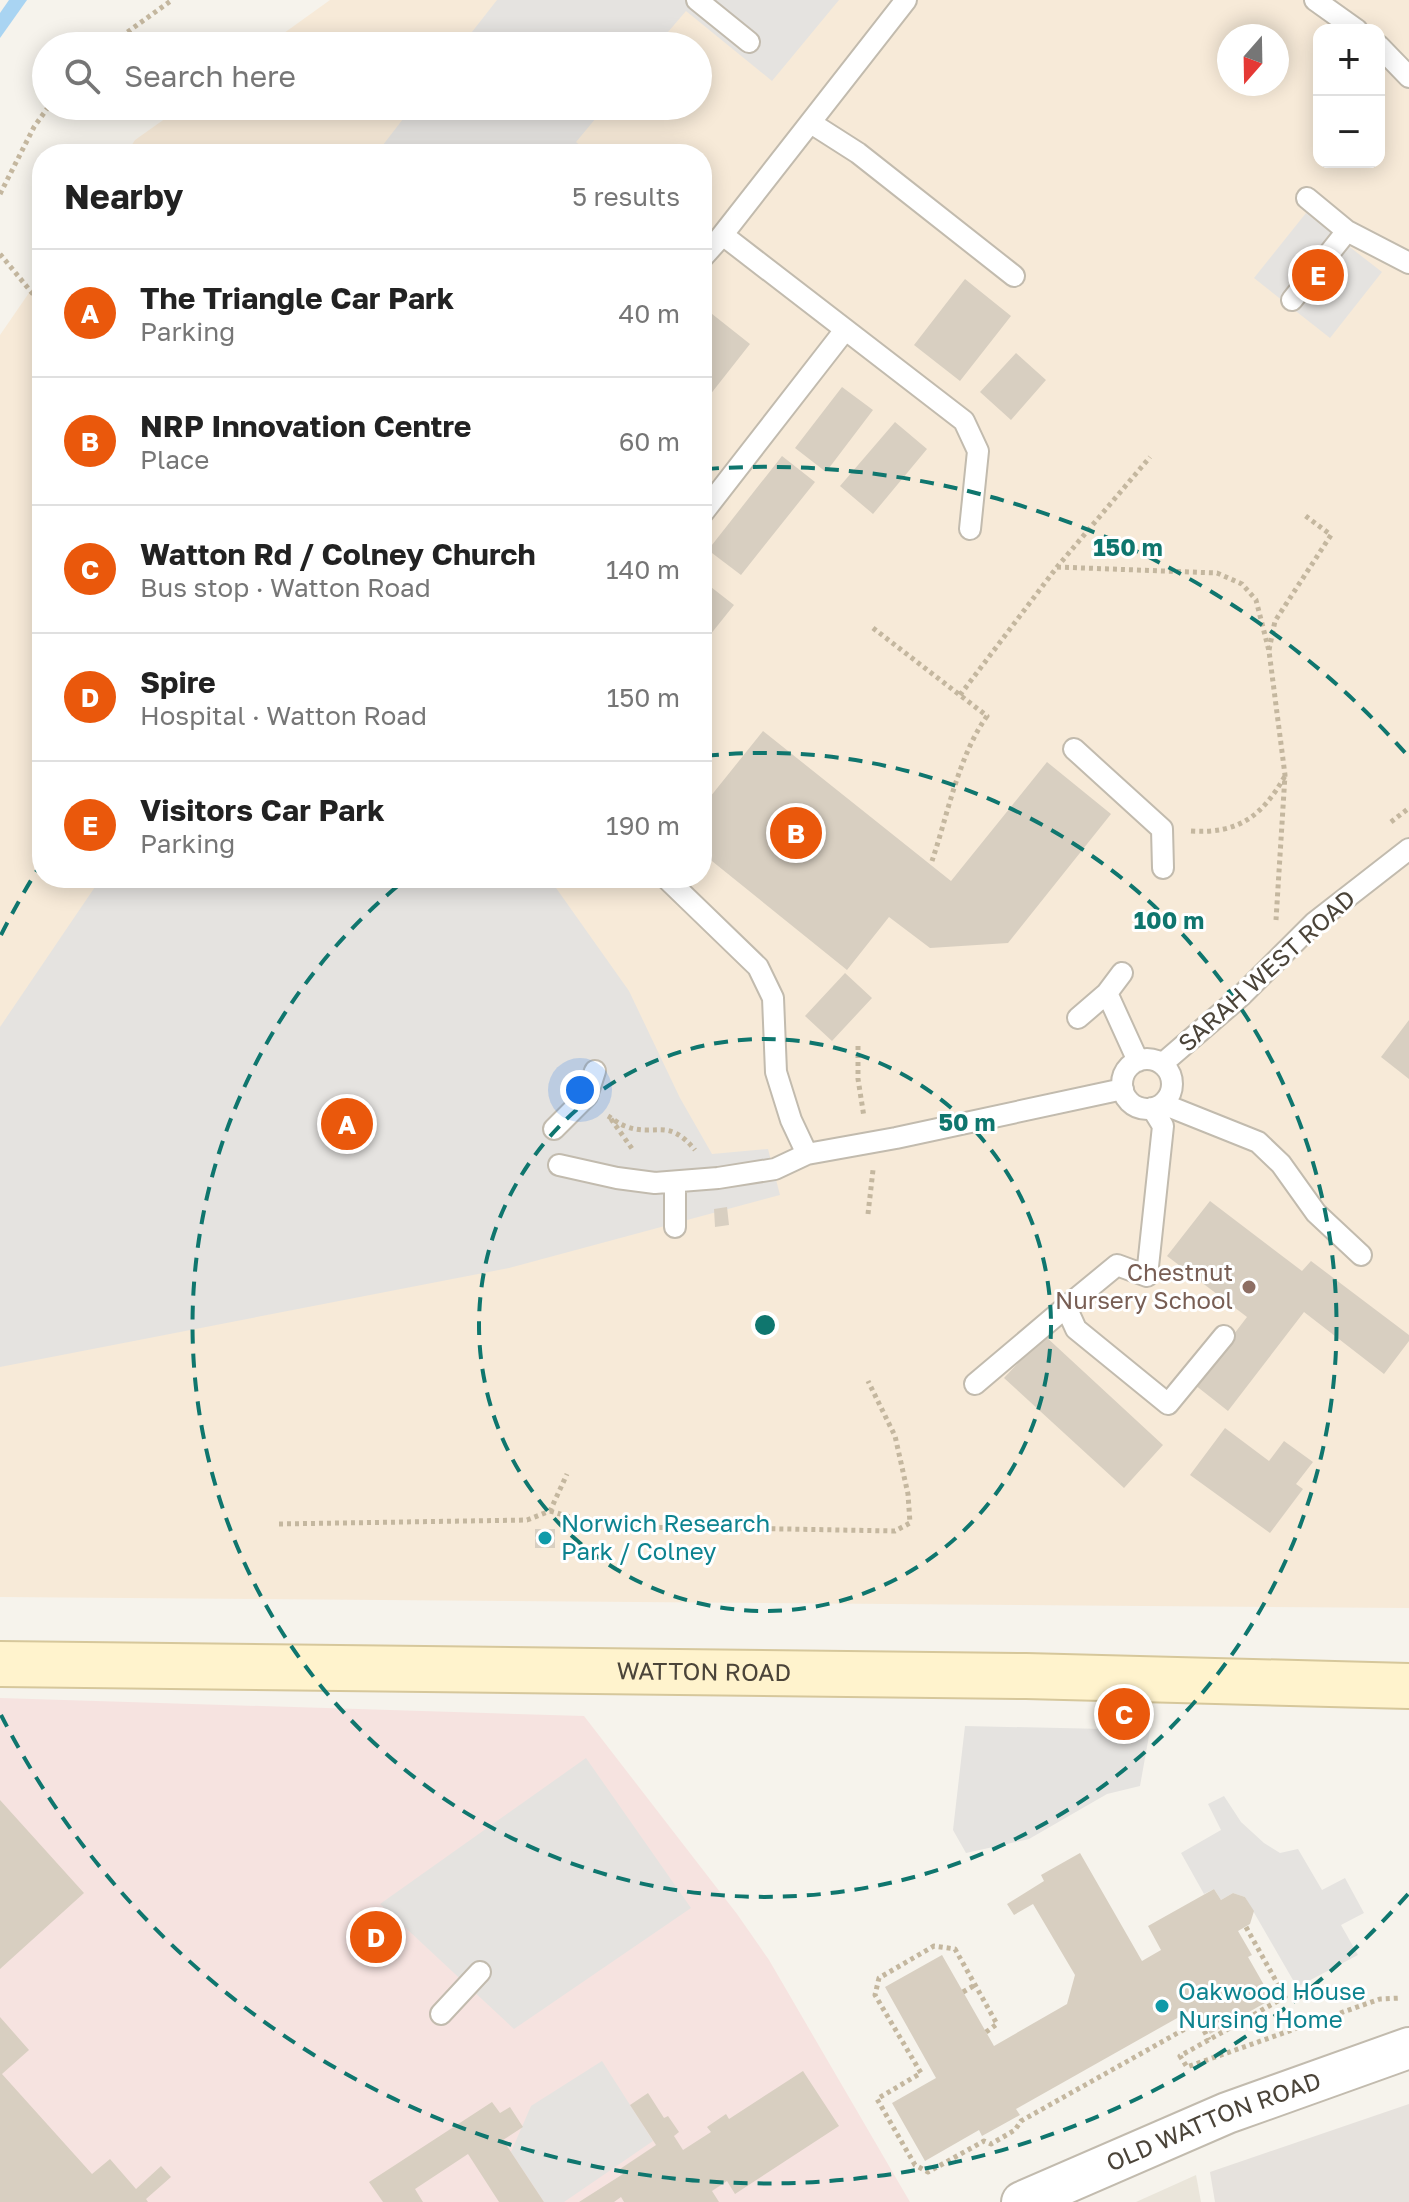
<!DOCTYPE html>
<html lang="en">
<head>
<meta charset="utf-8">
<style>
  body { margin:0; font-family:"Golos Text",sans-serif; background:#f2f2f2; color:#222 }
  .controls { position:absolute; right:24px; top:24px; display:grid; overflow:hidden; border-radius:16px; box-shadow:0 4px 20px #0003 }
  .controls button { width:72px; height:72px; display:grid; place-items:center; padding:0; border:0; border-bottom:2px solid #e0e0e0; background:#fff; color:#222; font:40px sans-serif }
  .compass { position:absolute; left:1217px; top:24px; width:72px; height:72px; border-radius:50%; background:#fff; box-shadow:0 4px 20px #0003; rotate:200deg }
  .you { position:absolute; left:580px; top:1090px; width:28px; height:28px; margin:-20px; border:6px solid #fff; border-radius:50%; background:#1a73e8; box-shadow:0 0 0 12px #1a73e833 }
  .badge { display:grid; place-items:center; width:52px; height:52px; border-radius:50%; background:#ea580c; color:#fff; font-size:26px; font-weight:700 }
  .pin { position:absolute; translate:-50% -50%; border:4px solid #fff; box-shadow:0 2px 8px #0006 }
  .list { margin:0; padding:0; list-style:none }
  h2 { display:flex; justify-content:space-between; align-items:center; height:104px; margin:0; padding:0 32px; font-size:34px }
  h2 small { font-size:26px; font-weight:400; color:#767676 }
  .list li { display:grid; grid-template-columns:52px 1fr auto; gap:24px; align-items:center; box-sizing:border-box; height:128px; padding:0 32px; border-top:2px solid #e0e0e0 }
  .list b { display:block; font-size:30px; white-space:nowrap }
  .list p { margin:0; font-size:26px; white-space:nowrap; color:#767676 }
  .list em { font-size:26px; font-style:normal; color:#767676 }
  .icon { flex:none; width:44px; height:44px; fill:none; stroke:currentColor; stroke-width:2; stroke-linecap:round; stroke-linejoin:round }
  .map { position:relative; flex:none; width:1409px; height:2202px; overflow:hidden }
  .search { position:absolute; background:#fff; box-shadow:0 4px 20px #0003; left:32px; top:32px; width:680px; height:88px; display:flex; align-items:center; gap:20px; box-sizing:border-box; padding:0 28px; border-radius:44px; color:#767676; font-size:30px }
  .panel { position:absolute; background:#fff; box-shadow:0 4px 20px #0003; left:32px; top:144px; width:680px; height:744px; border-radius:32px }
  .map>svg:first-child { display:block }
  .residential { fill:#eae5da }
  .commercial { fill:#f7ead8; fill-rule:evenodd }
  .industrial { fill:#e6e2dd }
  .medical { fill:#f6e3e0 }
  .parking { fill:#e5e3e0 }
  .water { fill:#a9d4f2 }
  .building { fill:#d8cfc1 }
  .lines { fill:none; stroke-linecap:round; stroke-linejoin:round }
  .lane-casing { stroke:#c2bbae; stroke-width:24 }
  .street-casing { stroke:#c2bbae; stroke-width:44 }
  .secondary-casing { stroke:#d6c79b; stroke-width:48 }
  .path { stroke:#c4b79f; stroke-width:5; stroke-dasharray:4 4; stroke-linecap:butt }
  .lane { stroke:#fff; stroke-width:20 }
  .street { stroke:#fff; stroke-width:40 }
  .secondary { stroke:#fff3cd; stroke-width:44 }
  .ring { fill:none; stroke:#0f766e; stroke-width:4; stroke-dasharray:14 10 }
  .education-dot { fill:#8d6e63; stroke:#fff; stroke-width:3 }
  .culture-dot { fill:#0f9aa8; stroke:#fff; stroke-width:3 }
  .labels { text-anchor:middle; stroke-width:6; stroke-linejoin:round; paint-order:stroke }
  .street-label { font-size:24px; fill:#4b4439; stroke:#fff }
  .education-label { font-size:24px; fill:#785e54; stroke:#fff; text-anchor:end }
  .culture-label { font-size:24px; fill:#0d838f; stroke:#fff; text-anchor:start }
  .centre { fill:#0f766e; stroke:#fff; stroke-width:4 }
  .ring-label { font-size:24px; text-anchor:middle; font-weight:bold; fill:#0f766e; stroke:#fff; stroke-width:6; stroke-linejoin:round; paint-order:stroke }
</style>
</head>
<body>
<div class="map">
<svg width="1409" height="2202" viewBox="0 0 1409 2202">
  <rect width="100%" height="100%" fill="#f6f3ec"/>
  <path class="residential" d="M1196,2175L1201,2202H1136Z"/>
  <path class="commercial" d="M330,0H1409V1608L0,1597V335L42,274V878H702V154H126L135,140L183,106H698V46H266ZM1319,30H1379V162H1319ZM1229,36H1277V84H1229Z"/>
  <path class="industrial" d="M1409,2104V2202H1215L1210,2172Z"/>
  <path class="medical" d="M0,1698L584,1716L737,1914L769,1960L910,2202H0Z"/>
  <path class="parking" d="M497,0H839L772,81L686,11L656,46H461Z
    M413,106H606L576,142L590,154H376Z
    M1306,213L1382,272L1330,338L1254,278Z
    M101,878H549L629,991L680,1098L712,1154L768,1149L780,1195L509,1268L0,1367V1027Z
    M965,1726L1150,1730L1140,1786L1107,1794L1029,1839L966,1853L953,1830Z
    M586,1758L691,1908L514,2029L380,1904Z
    M1224,1796L1241,1822L1264,1843L1280,1853L1298,1849L1322,1890L1345,1878L1364,1913L1341,1925L1358,1955L1297,1987L1245,1897L1233,1893L1221,1900L1214,1889L1204,1894L1181,1853L1221,1830L1208,1804Z
    M602,2061L653,2141L564,2202H544L511,2152L531,2106Z"/>
  <path class="water" d="M9,0H27L0,38V13Z"/>
  <path class="building" d="M965,279L1011,316L960,381L914,345Z
    M702,306L750,344L702,405Z
    M1016,353L1046,380L1011,420L980,392Z
    M842,387L873,410L826,472L795,448Z
    M895,422L927,449L873,514L840,486Z
    M782,456L815,482L741,575L708,550Z
    M702,580L734,605L702,645Z
    M763,731L951,881L1047,762L1111,814L1008,943L930,948L889,917L847,970L702,853V807Z
    M845,973L872,998L832,1041L805,1016Z
    M1409,1020V1079L1381,1057Z
    M1210,1201L1302,1271L1311,1261L1409,1335V1341L1384,1374L1304,1312L1228,1411L1195,1385L1247,1317L1167,1256Z
    M727,1207L729,1225L715,1227L714,1209Z
    M1044,1335L1163,1445L1124,1488L1004,1378Z
    M1225,1428L1269,1461L1284,1441L1313,1462L1296,1484L1303,1489L1270,1533L1190,1475Z
    M535,1529H555V1548H535Z
    M0,1800L84,1893L0,1969Z
    M1080,1853L1142,1961L1161,1950L1148,1926L1214,1889L1221,1900L1233,1893L1245,1897L1254,1911L1250,1924L1238,1931L1252,1955L1248,1957L1272,1999L1210,2034L1195,2008L1016,2109L1020,2115L982,2136L979,2130L925,2161L892,2103L936,2078L885,1987L942,1955L994,2046L1067,2004L1075,1975L1033,1904L1014,1915L1007,1904L1044,1881L1041,1875Z
    M0,2017L29,2050L2,2074L92,2174L110,2159L136,2189L161,2166L171,2177L146,2199L148,2202H0Z
    M803,2071L839,2126L735,2194L727,2181L712,2191L719,2202H624L621,2197L614,2202H579L623,2174L620,2169L656,2145L630,2105L648,2093L664,2118L668,2116L679,2132L674,2136L683,2150L711,2132L707,2127L726,2114L729,2119Z
    M492,2102L500,2113L510,2107L523,2127L503,2140L544,2202H499L468,2154L415,2189L423,2202H383L369,2182Z"/>
  <g class="lines">
    <defs>
      <path id="lane" d="M697,0L749,42
        M1315,0L1357,30
        M1379,46L1409,77
        M811,123L858,153L1014,276
        M1307,198L1347,231L1409,263
        M720,238L906,0
        M702,258L720,238L728,239L964,421L978,451L970,529
        M1292,300L1347,231
        M702,514L845,330
        M1074,749L1162,829L1163,868
        M666,878L758,967L773,998L776,1072L791,1120L807,1154
        M1122,973L1107,993L1138,1061
        M1078,1018L1107,993
        M1122 1084a25 25 0 1 1 50 0a25 25 0 1 1-50 0Z
        M1162,1064L1241,996L1314,923L1409,849
        M1163,1104L1258,1142L1281,1164L1316,1213L1361,1255
        M1152,1108L1163,1126L1147,1276L1117,1265L1066,1307L1076,1329L1168,1404L1224,1336
        M554,1129L587,1096L595,1071
        M559,1165L617,1178L655,1183L718,1178L775,1169L807,1154L896,1138L1123,1089
        M675,1227V1182
        M975,1384L1066,1307
        M441,2014L480,1972"/>
      <g id="street">
        <path id="s1" d="M1022,2202L1227,2113L1409,2048"/>
      </g>
      <g id="secondary">
        <path id="s2" d="M0,1664L1026,1676L1409,1686"/>
      </g>
    </defs>
    <use href="#lane" class="lane-casing"/>
    <use href="#street" class="street-casing"/>
    <use href="#secondary" class="secondary-casing"/>
    <path class="path" d="M108,46L172,0
      M0,194L34,127L49,106
      M0,254L42,305
      M1057,567L1217,573L1242,584L1256,600L1269,651L1285,775L1276,920
      M873,628L987,716C958,757 948,814 932,861
      M1269,650L1275,621L1331,535L1303,514
      M960,695L1057,567L1150,457
      M1391,822L1409,808
      M1191,831C1239,834 1262,816 1285,776
      M858,1046V1079L864,1117
      M608,1116C613,1119 619,1124 625,1126C655,1138 667,1116 695,1150
      M611,1119L633,1150
      M868,1214L873,1170
      M550,1511L611,1529L676,1527L895,1531L910,1523L908,1494L895,1436L868,1381
      M279,1524L527,1520L550,1511L567,1474
      M1246,1927L1285,1997L1180,2056L1187,2067L1380,1999L1401,1998
      M963,1992L975,1985
      M986,2032L997,2024L955,1949L934,1946L879,1978L875,1995L921,2073L877,2099L915,2165L928,2172L984,2141L991,2144L1015,2130L1021,2121L1199,2021L1209,2040"/>
    <use href="#lane" class="lane"/>
    <use href="#street" class="street"/>
    <use href="#secondary" class="secondary"/>
  </g>
  <g class="ring">
    <circle cx="765" cy="1325" r="286"/>
    <path d="M705 756A572 572 0 1 1 405 880"/>
    <path d="M1408 1894A858 858 0 0 1 1 1715M1 935A858 858 0 0 1 41 864M705 469A858 858 0 0 1 1408 756"/>
  </g>
  <circle class="education-dot" cx="1249" cy="1287" r="8"/>
  <g class="culture-dot">
    <circle cx="545" cy="1538" r="8"/>
    <circle cx="1162" cy="2006" r="8"/>
  </g>
  <g class="labels">
    <g class="street-label">
      <text transform="translate(1267 971) rotate(-42)" y="8">SARAH WEST ROAD</text>
      <text dy="8" stroke="none"><textPath href="#s2" startOffset="704">WATTON ROAD</textPath></text>
      <text dy="8" stroke="none"><textPath href="#s1" startOffset="208">OLD WATTON ROAD</textPath></text>
    </g>
    <g class="education-label">
      <text x="1233" y="1281">Chestnut<tspan x="1233" dy="28">Nursery School</tspan></text>
    </g>
    <g class="culture-label">
      <text x="561" y="1532">Norwich Research<tspan x="561" dy="28">Park / Colney</tspan></text>
      <text x="1178" y="2000">Oakwood House<tspan x="1178" dy="28">Nursing Home</tspan></text>
    </g>
  </g>
  <circle cx="765" cy="1325" r="12" class="centre"/>
  <g class="ring-label">
    <text x="1128" y="556">150 m</text>
    <text x="1169" y="929">100 m</text>
    <text x="967" y="1131">50 m</text>
  </g>
</svg>
<div class="controls">
<button>+</button>
<button>−</button>
</div>
<svg class="compass" viewBox="-18 -18 36 36"><path d="M0-13l5 13h-10z" fill="#e53935"/><path d="M0 13l5-13h-10z" fill="#767676"/></svg>
<div class="you"></div>
<div class="pin badge" style="left:347px;top:1124px">A</div>
<div class="pin badge" style="left:796px;top:833px">B</div>
<div class="pin badge" style="left:1124px;top:1714px">C</div>
<div class="pin badge" style="left:376px;top:1937px">D</div>
<div class="pin badge" style="left:1318px;top:275px">E</div>
<div class="search"><svg class="icon" aria-label="search" viewBox="0 0 24 24"><circle cx="10" cy="10" r="6"/><path d="M15 15l6 6"/></svg>Search here</div>
<section class="panel">
<h2>Nearby<small>5 results</small></h2>
<ul class="list">
<li><span class="badge">A</span><div><b>The Triangle Car Park</b><p>Parking</p></div><em>40 m</em></li>
<li><span class="badge">B</span><div><b>NRP Innovation Centre</b><p>Place</p></div><em>60 m</em></li>
<li><span class="badge">C</span><div><b>Watton Rd / Colney Church</b><p>Bus stop · Watton Road</p></div><em>140 m</em></li>
<li><span class="badge">D</span><div><b>Spire</b><p>Hospital · Watton Road</p></div><em>150 m</em></li>
<li><span class="badge">E</span><div><b>Visitors Car Park</b><p>Parking</p></div><em>190 m</em></li>
</ul>
</section>
</div>
</body>
</html>
